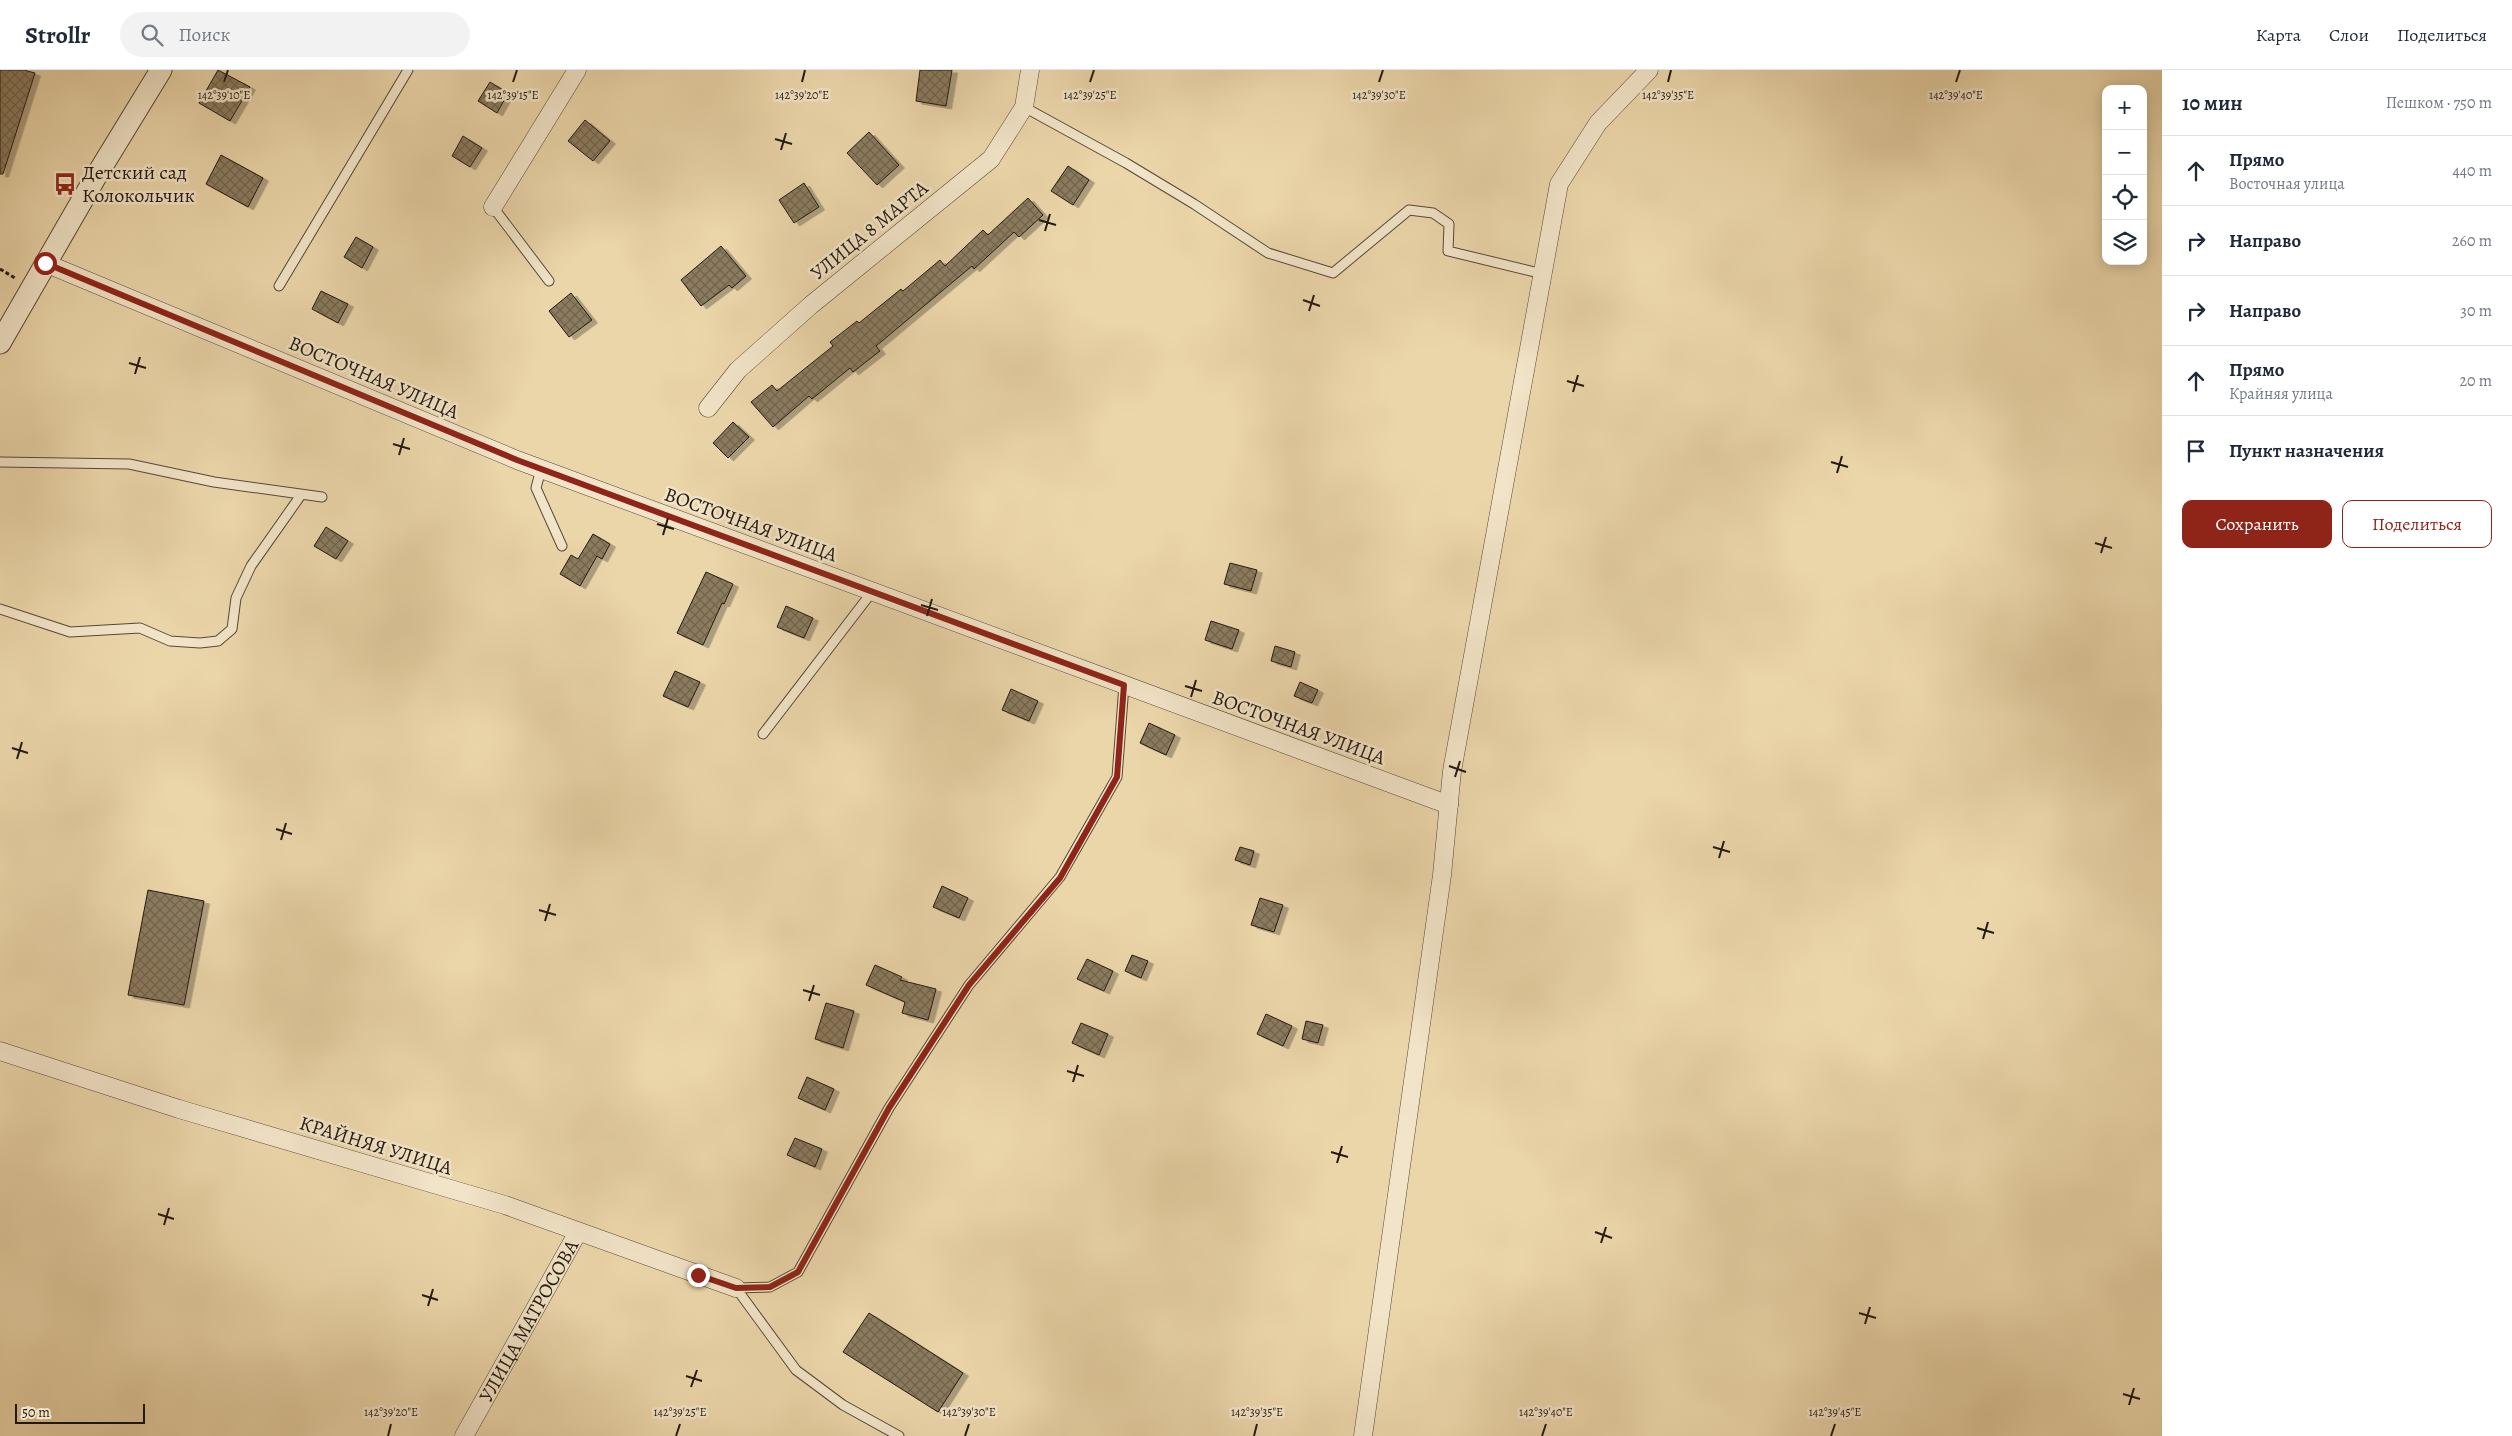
<!DOCTYPE html>
<html lang="ru">
<head>
<meta charset="utf-8">
<style>
  body { margin:0; font-family:Alegreya,serif; background:#f2f2f3; color:#1f2937 }
  .controls { position:absolute; right:15px; top:15px; display:grid; overflow:hidden; border-radius:10px; box-shadow:0 2px 12px #0003 }
  .controls button { width:45px; height:45px; display:grid; place-items:center; padding:0; border:0; border-bottom:1px solid #e0e1e3; background:#fff; color:#1f2937; font:25px sans-serif }
  .scale { position:absolute; left:15px; bottom:12px; width:130px; box-sizing:border-box; padding-left:5px; border:2px solid #241910; border-top:0; font-size:14px; line-height:18px; white-space:nowrap; color:#241910; -webkit-text-stroke:4px #f2e4c8; paint-order:stroke }
  .stop { position:absolute; width:15px; height:15px; margin:-11px; border:4px solid #8f2418; border-radius:50%; background:#fff }
  .stop.end { background:#8f2418; border-color:#fff; box-shadow:0 1px 5px #0008 }
  .list { margin:0; padding:0; list-style:none }
  h2 { display:flex; justify-content:space-between; align-items:center; height:65px; margin:0; padding:0 20px; font-size:21px }
  h2 small { font-size:16px; font-weight:400; color:#747a83 }
  .list li { display:grid; grid-template-columns:32px 1fr auto; gap:15px; align-items:center; box-sizing:border-box; height:70px; padding:0 20px; border-top:1px solid #e0e1e3 }
  .list b { display:block; font-size:19px; white-space:nowrap }
  .list p { margin:0; font-size:16px; white-space:nowrap; color:#747a83 }
  .list em { font-size:16px; font-style:normal; color:#747a83 }
  .actions { display:flex; gap:10px; padding:15px 20px }
  .actions a { flex:1; padding:11px 0; border:1px solid #8f2418; border-radius:10px; text-align:center; font-size:18px; color:#8f2418 }
  .actions .main { background:#8f2418; color:#fff }
  .icon { flex:none; width:28px; height:28px; fill:none; stroke:currentColor; stroke-width:2; stroke-linecap:round; stroke-linejoin:round }
  .map { position:relative; flex:none; width:2162px; height:1366px; overflow:hidden }
  header { display:flex; align-items:center; gap:30px; box-sizing:border-box; height:70px; padding:0 25px; background:#fff; border-bottom:1px solid #e0e1e3 }
  header strong { font-size:24px }
  nav { display:flex; gap:28px; margin-inline-start:auto; font-size:18px }
  .search { width:350px; height:45px; background:#f2f2f3; display:flex; align-items:center; gap:12px; box-sizing:border-box; padding:0 18px; border-radius:28px; color:#747a83; font-size:19px }
  main { display:flex }
  aside { flex:1; background:#fff }
  .map>svg:first-child { display:block }
  .building { fill:url(#building-cross-hatch); stroke:#241910; filter:url(#shadow) }
  .lines { fill:none; stroke-linecap:round; stroke-linejoin:round }
  .service-casing { stroke:#564836; stroke-width:11 }
  .minor-casing { stroke:#564836; stroke-width:19 }
  .tertiary-casing { stroke:#564836; stroke-width:23 }
  .path { stroke:#241910; stroke-width:3; stroke-dasharray:4 2.5; stroke-linecap:butt }
  .service { stroke:#f2e4c8; stroke-width:9 }
  .minor { stroke:#f2e4c8; stroke-width:18 }
  .tertiary { stroke:#f2e4c8; stroke-width:21 }
  .route { stroke:#8f2418; stroke-width:6 }
  .ticks { fill:none; stroke:#241910; stroke-width:2 }
  .labels { text-anchor:middle; stroke-width:5; stroke-linejoin:round; paint-order:stroke }
  .poi-label { font-size:20px; fill:#241910; stroke:#f2e4c8; text-anchor:start }
  .street-label { font-size:20px; fill:#241910; stroke:#f2e4c8 }
  .ticks-label { font-size:12px; text-anchor:middle; fill:#241910; stroke:#f2e4c8; stroke-width:5; stroke-linejoin:round; paint-order:stroke }
</style>
</head>
<body>
<header>
<strong>Strollr</strong>
<div class="search"><svg class="icon" aria-label="search" viewBox="0 0 24 24"><circle cx="10" cy="10" r="6"/><path d="M15 15l6 6"/></svg>Поиск</div>
<nav><a>Карта</a><a>Слои</a><a>Поделиться</a></nav>
</header>
<main>
<div class="map">
<svg width="2162" height="1366" viewBox="0 0 2162 1366">
  <defs>
    <pattern id="building-cross-hatch" width="8" height="8" patternUnits="userSpaceOnUse" patternTransform="scale(1.25)"><rect width="8" height="8" fill="#8b7b60"/><path d="M0 0l8 8M0 8l8-8" fill="none" stroke="#71644e"/></pattern>
    <filter id="shadow"><feDropShadow dx="5.5" dy="3" stdDeviation="0" flood-color="#0004"/></filter>
  </defs>
  <rect width="100%" height="100%" fill="#ebd6aa"/>
  <filter id="stains"><feTurbulence type="fractalNoise" baseFrequency=".004" numOctaves="4"/><feColorMatrix values="0 0 0 0 .2 0 0 0 0 .09 0 0 0 0 .02 0 0 0 .5 -.17"/></filter>
  <radialGradient id="worn" r=".72"><stop offset=".6" stop-color="#630" stop-opacity="0"/><stop offset="1" stop-color="#630" stop-opacity=".3"/></radialGradient>
  <path class="building" d="M0,0H24L35,3L3,104H0Z
    M218,0L250,17L230,51L199,33Z
    M920,0H952L946,36L916,31Z
    M490,12L508,23L497,43L478,31Z
    M585,50L610,71L593,91L568,71Z
    M869,62L899,95L877,115L847,83Z
    M463,66L482,78L470,97L452,86Z
    M221,85L263,108L248,137L206,114Z
    M1068,96L1089,110L1073,135L1051,121Z
    M804,113L819,137L794,153L779,130Z
    M1028,128L1043,145L1019,167L1014,162L974,199L972,196L876,276L880,281L853,302L850,298L812,329L809,326L773,357L751,332L772,315L777,321L833,276L830,272L857,251L859,253L901,219L903,221L940,190L945,196L983,160L988,165Z
    M356,167L373,177L362,198L344,187Z
    M721,176L746,206L732,218L729,215L701,236L681,210Z
    M321,221L348,234L338,253L312,239Z
    M571,223L592,250L569,267L549,241Z
    M733,352L749,367L728,388L713,373Z
    M326,457L348,471L336,489L314,476Z
    M593,464L610,474L602,489L597,486L580,516L560,504L571,485L578,489Z
    M1230,493L1257,500L1251,521L1224,514Z
    M706,502L733,514L724,534L722,533L703,575L677,563Z
    M786,536L813,548L804,568L777,557Z
    M1211,551L1239,560L1232,579L1205,570Z
    M1275,576L1295,582L1291,597L1271,591Z
    M675,601L700,612L688,637L663,626Z
    M1300,612L1318,620L1312,633L1294,626Z
    M1011,619L1038,631L1029,651L1002,640Z
    M1149,653L1175,665L1166,685L1140,673Z
    M1240,777L1254,781L1250,795L1235,790Z
    M942,816L968,828L959,848L933,837Z
    M148,820L204,831L184,935L128,925Z
    M1260,828L1283,835L1274,862L1251,855Z
    M1132,885L1148,891L1141,908L1125,901Z
    M1087,889L1113,901L1104,921L1077,909Z
    M875,895L902,907L900,910L936,919L928,950L902,943L905,932L866,915Z
    M826,933L854,941L843,978L815,969Z
    M1266,944L1292,956L1283,976L1257,964Z
    M1306,951L1323,955L1318,973L1302,969Z
    M1081,953L1108,964L1099,985L1072,973Z
    M807,1007L834,1019L825,1040L798,1028Z
    M795,1068L822,1079L815,1097L787,1085Z
    M869,1243L963,1303L938,1342L843,1282Z"/>
  <g class="lines">
    <defs>
      <path id="service" d="M1024,37L1126,93L1194,134L1268,183L1333,203L1409,140L1433,143L1449,154L1448,181L1543,204
        M493,137L549,211
        M279,216L408,0
        M0,392L129,394L214,412L322,427
        M541,399L536,418L562,476
        M0,539L70,562L140,558L170,571L200,573L218,571L232,559L236,528L251,496L301,425
        M763,664L872,522
        M736,1218L770,1217L798,1202L889,1038L969,915L1060,807L1117,707L1124,615
        M736,1218L796,1300L843,1335L899,1366"/>
      <g id="minor">
        <path d="M493,137L577,0"/>
        <path d="M45,193L517,390L1449,735"/>
        <path d="M708,338L738,300L811,235L991,89L1024,37L1030,0"/>
        <path d="M0,981L179,1039L505,1135L736,1218"/>
        <path id="s1" d="M464,1366L578,1162"/>
        <path d="M1363,1366L1442,805L1452,701L1559,114L1598,53L1649,0"/>
      </g>
      <path id="tertiary" d="M0,273L95,108L161,0"/>
    </defs>
    <use href="#service" class="service-casing"/>
    <use href="#minor" class="minor-casing"/>
    <use href="#tertiary" class="tertiary-casing"/>
    <path class="path" d="M0,199L15,208"/>
    <use href="#service" class="service"/>
    <use href="#minor" class="minor"/>
    <use href="#tertiary" class="tertiary"/>
  </g>
  <g class="lines">
    <path class="route" d="M45,193L517,390L1124,615L1117,707L1060,808L969,915L889,1038L798,1202L770,1217L736,1218L698,1205"/>
  </g>
  <path class="ticks" d="M224,12L228,0M513,12L517,0M802,12L805,0M1090,12L1094,0M1379,12L1383,0M1668,12L1671,0M1956,12L1960,0M775,69L792,74M781,80L786,63M1039,150L1056,155M1045,161L1050,144M1303,230L1320,236M1309,241L1314,225M129,293L146,298M135,304L140,287M1567,311L1584,316M1573,322L1578,305M393,374L410,379M399,385L404,368M1831,392L1848,397M1837,403L1842,386M657,454L674,459M663,465L668,448M2095,473L2112,478M2101,483L2106,467M921,535L938,540M927,546L932,529M1185,616L1202,621M1191,627L1196,610M12,678L28,683M17,689L22,672M1449,696L1466,702M1455,707L1460,691M276,759L292,764M281,770L286,753M1713,777L1730,782M1719,788L1724,771M539,840L556,845M545,851L550,834M1977,858L1994,863M1983,869L1988,852M803,920L820,925M809,931L814,915M1067,1001L1084,1006M1073,1012L1078,995M1331,1082L1348,1087M1337,1093L1342,1076M158,1144L174,1149M164,1155L169,1138M1595,1162L1612,1168M1601,1173L1606,1157M422,1225L438,1230M428,1236L433,1219M1859,1243L1876,1248M1865,1254L1870,1237M686,1306L702,1311M691,1317L697,1300M2123,1324L2140,1329M2129,1335L2134,1318M388,1366L391,1354M676,1366L680,1354M965,1366L969,1354M1254,1366L1257,1354M1542,1366L1546,1354M1831,1366L1835,1354"/>
  <defs>
    <symbol id="bus-bare" viewBox="-9 -9 18 18"><path d="M-5-6H5V4H4V6H2V4H-2V6H-4V4H-5ZM-3.5-4V0h7V-4ZM-3.5 1.2v1.5H-2V1.2ZM2 1.2v1.5H3.5V1.2Z" fill="#8f2418" stroke="#f2e4c8" stroke-width="2.5" paint-order="stroke"/></symbol>
  </defs>
  <g fill-rule="evenodd">
    <use href="#bus-bare" x="49" y="98" width="32" height="32"/>
  </g>
  <g class="labels">
    <g class="poi-label">
      <text x="82" y="109">Детский сад<tspan x="82" dy="23">Колокольчик</tspan></text>
    </g>
    <g class="street-label">
      <text transform="translate(869 160) rotate(-39)" y="7">УЛИЦА 8 МАРТА</text>
      <text transform="translate(374 307) rotate(23)" y="7">ВОСТОЧНАЯ УЛИЦА</text>
      <text transform="translate(751 454) rotate(20)" y="7">ВОСТОЧНАЯ УЛИЦА</text>
      <text transform="translate(1299 657) rotate(20)" y="7">ВОСТОЧНАЯ УЛИЦА</text>
      <text transform="translate(376 1075) rotate(17)" y="7">КРАЙНЯЯ УЛИЦА</text>
      <text dy="7" stroke="none"><textPath href="#s1" startOffset="132">УЛИЦА МАТРОСОВА</textPath></text>
    </g>
  </g>
  <g class="ticks-label">
    <text x="224" y="29">142°39'10"E</text>
    <text x="513" y="29">142°39'15"E</text>
    <text x="802" y="29">142°39'20"E</text>
    <text x="1090" y="29">142°39'25"E</text>
    <text x="1379" y="29">142°39'30"E</text>
    <text x="1668" y="29">142°39'35"E</text>
    <text x="1956" y="29">142°39'40"E</text>
    <text x="391" y="1346">142°39'20"E</text>
    <text x="680" y="1346">142°39'25"E</text>
    <text x="969" y="1346">142°39'30"E</text>
    <text x="1257" y="1346">142°39'35"E</text>
    <text x="1546" y="1346">142°39'40"E</text>
    <text x="1835" y="1346">142°39'45"E</text>
  </g>
  <rect width="100%" height="100%" filter="url(#stains)"/>
  <rect width="100%" height="100%" fill="url(#worn)"/>
</svg>
<div class="controls">
<button>+</button>
<button>−</button>
<button><svg class="icon" aria-label="locate" viewBox="0 0 24 24"><circle cx="12" cy="12" r="6"/><path d="M12 2v4M12 18v4M2 12h4M18 12h4"/></svg></button>
<button><svg class="icon" aria-label="layers" viewBox="0 0 24 24"><path d="M12 4l9 5-9 5-9-5zM3 14l9 5 9-5"/></svg></button>
</div>
<div class="scale">50 m</div>
<div class="stop" style="left:45px;top:193px"></div>
<div class="stop end" style="left:698px;top:1205px"></div>
</div>
<aside>
<h2>10 мин<small>Пешком · 750 m</small></h2>
<ul class="list">
<li><svg class="icon" aria-label="ahead" viewBox="0 0 24 24"><path d="M12 20V5M6 11l6-6 6 6"/></svg><div><b>Прямо</b><p>Восточная улица</p></div><em>440 m</em></li>
<li><svg class="icon" aria-label="right" viewBox="0 0 24 24"><path d="M7 20v-9h11M14 6l5 5-5 5"/></svg><div><b>Направо</b></div><em>260 m</em></li>
<li><svg class="icon" aria-label="right" viewBox="0 0 24 24"><path d="M7 20v-9h11M14 6l5 5-5 5"/></svg><div><b>Направо</b></div><em>30 m</em></li>
<li><svg class="icon" aria-label="ahead" viewBox="0 0 24 24"><path d="M12 20V5M6 11l6-6 6 6"/></svg><div><b>Прямо</b><p>Крайняя улица</p></div><em>20 m</em></li>
<li><svg class="icon" aria-label="arrive" viewBox="0 0 24 24"><path d="M6 21V4h12l-3 4 3 4H6"/></svg><div><b>Пункт назначения</b></div></li>
</ul>
<div class="actions"><a class="main">Сохранить</a><a>Поделиться</a></div>
</aside>
</main>
</body>
</html>
